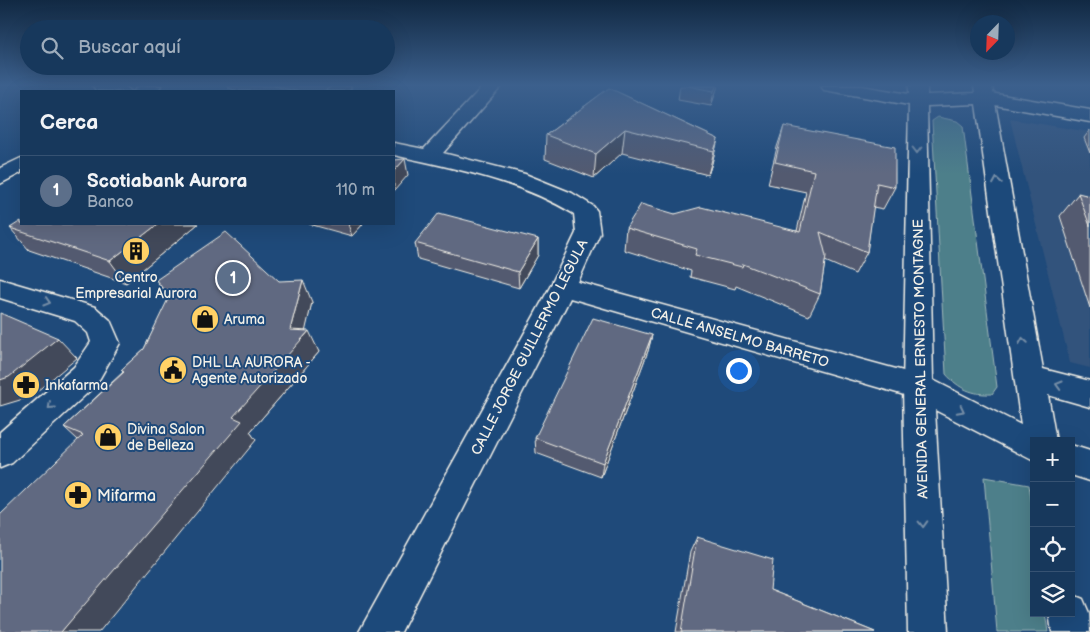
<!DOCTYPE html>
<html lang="es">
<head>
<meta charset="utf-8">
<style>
  body { margin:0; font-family:"Balsamiq Sans",sans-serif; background:#203f62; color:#f1f3f6 }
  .controls { position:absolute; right:15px; bottom:15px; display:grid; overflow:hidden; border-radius:0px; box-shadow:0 5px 20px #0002 }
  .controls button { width:45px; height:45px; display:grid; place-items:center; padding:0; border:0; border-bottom:1px solid #365272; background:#17385c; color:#f1f3f6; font:25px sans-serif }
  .compass { position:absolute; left:970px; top:15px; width:45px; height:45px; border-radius:50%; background:#17385c; box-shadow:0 5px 20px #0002; rotate:203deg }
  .you { position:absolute; left:738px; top:370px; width:18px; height:18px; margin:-12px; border:4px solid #fff; border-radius:50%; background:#1a73e8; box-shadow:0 0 0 8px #1a73e833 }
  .badge { display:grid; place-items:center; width:32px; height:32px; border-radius:50%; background:#8abfa5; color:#fff; font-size:16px; font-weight:700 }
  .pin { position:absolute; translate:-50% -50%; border:2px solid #fff; box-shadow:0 1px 5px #0006 }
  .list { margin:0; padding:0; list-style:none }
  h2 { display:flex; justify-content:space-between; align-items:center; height:65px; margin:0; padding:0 20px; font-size:21px }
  h2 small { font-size:16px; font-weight:400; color:#9eacbb }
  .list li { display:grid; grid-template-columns:32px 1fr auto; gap:15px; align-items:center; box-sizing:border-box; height:70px; padding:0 20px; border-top:1px solid #365272 }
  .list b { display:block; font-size:19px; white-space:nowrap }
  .list p { margin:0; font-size:16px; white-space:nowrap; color:#9eacbb }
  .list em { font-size:16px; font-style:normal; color:#9eacbb }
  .icon { flex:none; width:28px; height:28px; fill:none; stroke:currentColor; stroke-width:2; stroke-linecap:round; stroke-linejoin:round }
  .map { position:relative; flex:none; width:1090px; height:632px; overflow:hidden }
  .search { position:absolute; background:#17385c; box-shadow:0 5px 20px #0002; left:20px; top:20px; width:375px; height:55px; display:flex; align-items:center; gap:12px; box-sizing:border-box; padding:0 18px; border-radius:28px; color:#9eacbb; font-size:19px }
  .panel { position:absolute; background:#17385c; box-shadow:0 5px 20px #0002; left:20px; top:90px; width:375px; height:135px; border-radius:0px }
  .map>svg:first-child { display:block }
  .built { fill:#32537c }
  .green { fill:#4d7f8a; stroke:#a0b8b9 }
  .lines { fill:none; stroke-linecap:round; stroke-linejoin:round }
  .street-casing { stroke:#f4f1e8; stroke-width:3 }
  .secondary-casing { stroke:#f4f1e8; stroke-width:3 }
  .street { fill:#1f4a7a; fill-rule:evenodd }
  .secondary { fill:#1f4a7a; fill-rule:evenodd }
  .wall { fill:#535a6f; stroke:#f4f1e8 }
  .shaded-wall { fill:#434a5a; stroke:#f4f1e8 }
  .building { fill:#606981; stroke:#f4f1e8 }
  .oneway { stroke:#748da6 }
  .labels { text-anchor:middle; stroke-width:4; stroke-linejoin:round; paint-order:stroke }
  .poi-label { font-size:14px; fill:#f4f1e8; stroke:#1f4a7a; text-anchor:start }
  .street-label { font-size:14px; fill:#f4f1e8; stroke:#1f4a7a }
  .near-poi-label { font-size:16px; fill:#f4f1e8; stroke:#1f4a7a; text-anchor:start }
</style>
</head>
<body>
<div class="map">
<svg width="1090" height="632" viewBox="0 0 1090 632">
  <rect width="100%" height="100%" fill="#1f4a7a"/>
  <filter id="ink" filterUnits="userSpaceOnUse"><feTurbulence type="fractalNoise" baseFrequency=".02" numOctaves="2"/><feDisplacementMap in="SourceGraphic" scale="10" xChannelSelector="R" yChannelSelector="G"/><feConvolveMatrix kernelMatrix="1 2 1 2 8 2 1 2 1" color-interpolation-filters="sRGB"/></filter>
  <g filter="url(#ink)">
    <path class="built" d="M1010,119L1090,132V368L1070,363Z"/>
    <path class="green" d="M938,117L957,121L963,126L997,387L992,394C973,395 959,389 946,374L932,121Z
      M984,477L1029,485L1034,520V613H1045L1048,632H997Z"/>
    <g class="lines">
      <defs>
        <path id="street" d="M93,86H124L131,91L96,90Z
          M139,86H161L156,91H134Z
          M483,86H502L443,153L525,174L572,193L593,206L597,211L600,233L578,282L918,375L929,378L933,387L929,396L918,399L570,298L401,632H359L550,287L576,233L574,214C518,180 456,169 394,155V143L424,149Z
          M985,92L1090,110V122L978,102L976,98L978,94Z
          M21,158V173L0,184V168Z
          M0,279L95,307L110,320L120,343L96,385L12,463L0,468V432L74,367L91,342L88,333L75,321L0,298Z"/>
        <path id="secondary" d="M821,86H862L909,94V86H927V95L975,93L974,86H992L1043,369L1090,381V407L1048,395L1056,441H1034V461L935,410L948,632H908L903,387L909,105L830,91L824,90ZM976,104L1021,425L933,380L927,106Z
          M1071,445L1090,451V481L1071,475Z
          M1071,594L1083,599L1089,613L1090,632H1052L1049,613H1071Z"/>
      </defs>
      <use href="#street" class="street-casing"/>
      <use href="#secondary" class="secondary-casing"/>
      <use href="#street" class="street"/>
      <use href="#secondary" class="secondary"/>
    </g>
    <path class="wall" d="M227,86H351V89L348,91H239L228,88Z
      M680,86H718L711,106L678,100Z
      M609,88L718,139L712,163L708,175L622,153L594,178L545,159L546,135Z
      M784,126L895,187L883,209L873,207L867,252L855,274L825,261L820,294L809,316L736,286L735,289L690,277L691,271L624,250L626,228L675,214L797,231L806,192L768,184L777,147Z
      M1090,130V153L1084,138Z
      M1078,194L1090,196V308L1060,216Z
      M198,224L126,283L29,250L10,228Z
      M309,224H363L352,236Z
      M538,239V255L519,288L418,259L415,243Z
      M156,280L279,281L312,302L305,330L319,352L250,432L256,440H78L64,427L123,372L121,370L144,349L169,299Z
      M652,335L648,351L601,477L536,453L535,438Z
      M697,537L770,590L875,632H676L690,552Z"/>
    <path class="shaded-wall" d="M332,86H351V89L348,91H324Z
      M716,86H718L711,106L714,91Z
      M625,129L622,153L594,178L596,154Z
      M718,139L712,163L708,175L714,151Z
      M405,159L408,175L394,191V171Z
      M158,224H198L126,283L110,261Z
      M348,224H363L352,236Z
      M538,239V255L519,288L518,272Z
      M303,280L312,302L304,337L309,331L319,352L250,432L256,440L99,632H61L233,417L290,330Z
      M652,335L648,351L601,477L603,463Z
      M58,338L77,358L30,397L0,406V380Z"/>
    <path class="building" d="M274,86H332L324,91H296Z
      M687,86H716L714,91Z
      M609,88L718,139L714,151L625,129L596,154L546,135Z
      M784,126L895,147V187L877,183L867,252L820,232L826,256L820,294L743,264L742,267L695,255L697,249L626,228L641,204L675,214L701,207L800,232L814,171L775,162Z
      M405,159L394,171V160Z
      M1078,193L1090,196V226Z
      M439,213L538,239L518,272L415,243Z
      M21,221V224H158L110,261L10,228Z
      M226,232L279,281L303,280L290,330L309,331L233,417L242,421L61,632H0V515L83,435L64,427L124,372L121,370L144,349L169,297L156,280Z
      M0,313L58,338L9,377L0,380Z
      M593,318L652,335L603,463L535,438Z
      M697,537L773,560L770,590L875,632H681Z"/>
    <defs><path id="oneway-chevron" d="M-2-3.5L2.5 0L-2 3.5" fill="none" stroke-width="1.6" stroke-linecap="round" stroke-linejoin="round" transform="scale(1.25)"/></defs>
    <g class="oneway">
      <use href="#oneway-chevron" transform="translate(917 150) rotate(90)"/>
      <use href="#oneway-chevron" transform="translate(997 181) rotate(-99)"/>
      <use href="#oneway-chevron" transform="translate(47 302) rotate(17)"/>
      <use href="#oneway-chevron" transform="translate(1023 341) rotate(-99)"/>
      <use href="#oneway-chevron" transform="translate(1059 385) rotate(-164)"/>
      <use href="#oneway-chevron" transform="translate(51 406) rotate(138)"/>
      <use href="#oneway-chevron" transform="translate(961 410) rotate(27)"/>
      <use href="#oneway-chevron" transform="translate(923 524) rotate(88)"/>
    </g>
  </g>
  <linearGradient id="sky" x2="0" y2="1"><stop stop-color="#112943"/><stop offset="0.49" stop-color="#3c608d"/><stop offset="1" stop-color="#3c608d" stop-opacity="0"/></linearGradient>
  <rect width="1090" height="174" fill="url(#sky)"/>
  <defs>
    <symbol id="building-disc" viewBox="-11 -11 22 22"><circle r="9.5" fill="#ffd166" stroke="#1f4a7a"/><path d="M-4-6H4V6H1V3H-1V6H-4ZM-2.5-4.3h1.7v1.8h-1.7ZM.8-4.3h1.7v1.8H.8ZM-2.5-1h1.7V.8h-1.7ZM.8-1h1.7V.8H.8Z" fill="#111"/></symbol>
    <symbol id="shop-disc" viewBox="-11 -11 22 22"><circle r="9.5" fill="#ffd166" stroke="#1f4a7a"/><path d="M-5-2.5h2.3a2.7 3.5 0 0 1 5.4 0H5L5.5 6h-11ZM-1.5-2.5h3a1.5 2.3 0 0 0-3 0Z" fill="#111"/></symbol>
    <symbol id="civic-disc" viewBox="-11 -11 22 22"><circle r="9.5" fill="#ffd166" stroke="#1f4a7a"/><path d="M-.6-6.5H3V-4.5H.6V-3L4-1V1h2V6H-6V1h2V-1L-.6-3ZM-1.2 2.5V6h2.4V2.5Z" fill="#111"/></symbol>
    <symbol id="pharmacy-disc" viewBox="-11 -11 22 22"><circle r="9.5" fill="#ffd166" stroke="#1f4a7a"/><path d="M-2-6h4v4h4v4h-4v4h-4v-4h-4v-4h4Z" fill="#111"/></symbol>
  </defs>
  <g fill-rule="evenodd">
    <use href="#building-disc" x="120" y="235" width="32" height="32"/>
    <use href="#shop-disc" x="189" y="303" width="32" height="32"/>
    <use href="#civic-disc" x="157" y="354" width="32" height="32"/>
    <use href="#pharmacy-disc" x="10" y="369" width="32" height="32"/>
    <use href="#shop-disc" x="92" y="421" width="32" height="32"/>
    <use href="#pharmacy-disc" x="62" y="479" width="32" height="32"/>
  </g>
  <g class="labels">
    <g class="poi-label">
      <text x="136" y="282" text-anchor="middle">Centro<tspan x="136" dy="16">Empresarial Aurora</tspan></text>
      <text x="224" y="324">Aruma</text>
      <text x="192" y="367">DHL LA AURORA -<tspan x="192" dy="16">Agente Autorizado</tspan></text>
      <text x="45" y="390">Inkafarma</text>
      <text x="127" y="434">Divina Salon<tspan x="127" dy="16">de Belleza</tspan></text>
    </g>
    <g class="street-label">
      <text transform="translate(740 337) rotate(16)" y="5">CALLE ANSELMO BARRETO</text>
      <text transform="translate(529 347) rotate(-63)" y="5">CALLE JORGE GUILLERMO LEGULA</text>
      <text transform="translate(920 359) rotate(-91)" y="5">AVENIDA GENERAL ERNESTO MONTAGNE</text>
    </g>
    <g class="near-poi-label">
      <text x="97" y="501">Mifarma</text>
    </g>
  </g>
</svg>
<div class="controls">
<button>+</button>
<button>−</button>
<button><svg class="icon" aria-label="locate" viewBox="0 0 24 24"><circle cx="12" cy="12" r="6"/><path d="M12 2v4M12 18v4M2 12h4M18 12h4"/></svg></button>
<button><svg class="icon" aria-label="layers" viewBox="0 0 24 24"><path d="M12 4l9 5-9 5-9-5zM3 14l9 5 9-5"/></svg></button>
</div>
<svg class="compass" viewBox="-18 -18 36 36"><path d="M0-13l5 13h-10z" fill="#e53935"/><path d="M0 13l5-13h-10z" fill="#9eacbb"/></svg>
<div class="you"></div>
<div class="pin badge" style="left:233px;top:278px;background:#5c6f8a">1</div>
<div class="search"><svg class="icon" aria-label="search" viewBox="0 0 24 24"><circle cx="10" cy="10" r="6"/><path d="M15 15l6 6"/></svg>Buscar aquí</div>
<section class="panel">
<h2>Cerca<small></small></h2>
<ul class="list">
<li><span class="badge" style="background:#5c6f8a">1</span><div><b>Scotiabank Aurora</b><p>Banco</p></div><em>110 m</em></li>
</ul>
</section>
</div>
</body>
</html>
